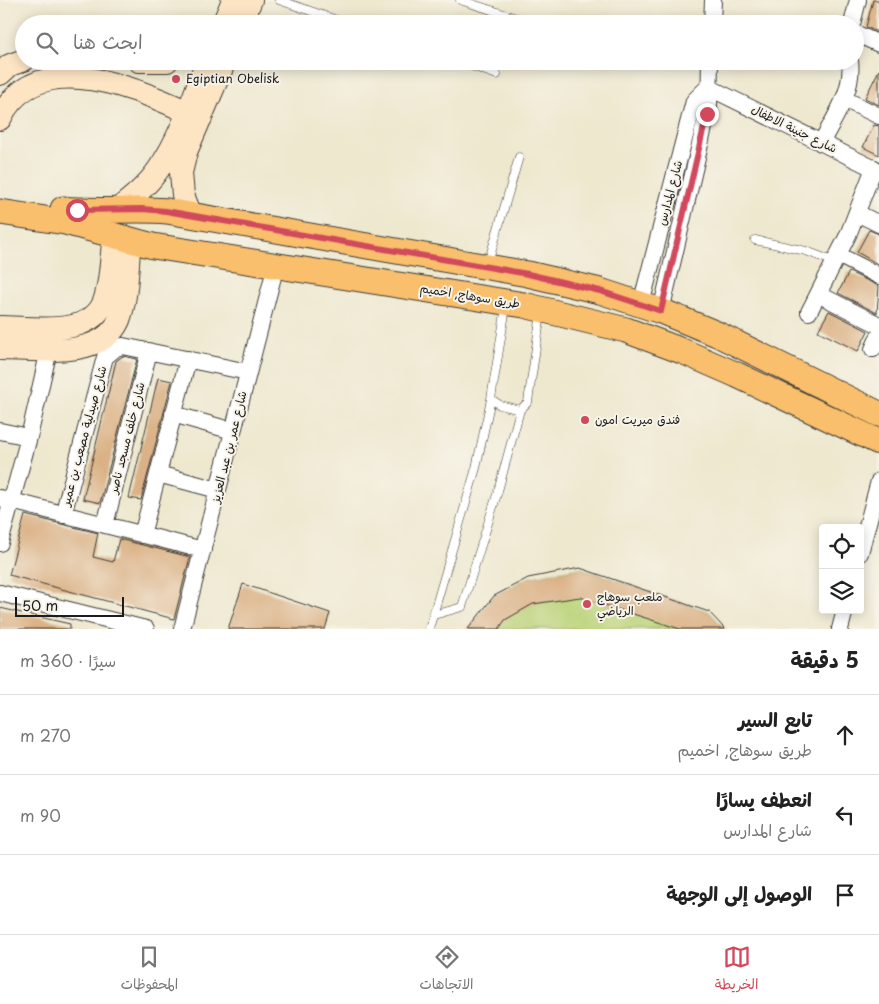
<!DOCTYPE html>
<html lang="ar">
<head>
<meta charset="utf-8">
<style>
  body { margin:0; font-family:"Playpen Sans","Playpen Sans Arabic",sans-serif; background:#f2f2f2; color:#222; direction:rtl }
  .controls { position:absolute; right:15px; bottom:15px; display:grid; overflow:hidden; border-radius:5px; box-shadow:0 2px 12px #0003 }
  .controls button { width:45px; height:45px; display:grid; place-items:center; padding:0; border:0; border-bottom:1px solid #e0e0e0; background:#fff; color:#222; font:25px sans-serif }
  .scale { position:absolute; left:15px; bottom:12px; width:109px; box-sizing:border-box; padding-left:5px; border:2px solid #1c1c1c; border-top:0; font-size:14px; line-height:18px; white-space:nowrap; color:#1c1c1c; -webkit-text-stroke:4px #f7f3e8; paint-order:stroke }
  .stop { position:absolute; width:15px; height:15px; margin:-11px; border:4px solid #d1495b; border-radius:50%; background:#fff }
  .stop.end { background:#d1495b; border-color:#fff; box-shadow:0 1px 5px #0008 }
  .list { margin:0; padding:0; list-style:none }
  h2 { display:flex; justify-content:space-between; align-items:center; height:65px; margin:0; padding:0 20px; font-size:21px }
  h2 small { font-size:16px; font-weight:400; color:#767676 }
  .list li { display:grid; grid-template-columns:32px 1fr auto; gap:15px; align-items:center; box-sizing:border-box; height:80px; padding:0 20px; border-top:1px solid #e0e0e0 }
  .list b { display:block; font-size:19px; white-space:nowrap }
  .list p { margin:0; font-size:16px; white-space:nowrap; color:#767676 }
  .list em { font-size:16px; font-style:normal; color:#767676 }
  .icon { flex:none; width:28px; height:28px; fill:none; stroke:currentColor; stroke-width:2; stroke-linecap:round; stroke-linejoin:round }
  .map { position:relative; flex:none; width:879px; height:629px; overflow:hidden; direction:ltr }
  .search { position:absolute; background:#fff; box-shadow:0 2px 12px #0003; left:15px; right:15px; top:15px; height:55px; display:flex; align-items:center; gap:12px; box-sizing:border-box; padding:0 18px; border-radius:28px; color:#767676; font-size:19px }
  .sheet { height:305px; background:#fff }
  nav { display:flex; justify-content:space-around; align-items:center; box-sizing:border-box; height:70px; border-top:1px solid #e0e0e0; background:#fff; font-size:14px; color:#767676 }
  nav a { display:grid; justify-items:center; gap:2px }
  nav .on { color:#d1495b }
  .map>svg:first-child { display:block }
  .green { fill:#bbd379; stroke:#6c784a }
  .building { fill:#dbb287 }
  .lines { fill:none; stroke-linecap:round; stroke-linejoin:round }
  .lane-casing { stroke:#3c3b37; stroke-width:9 }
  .street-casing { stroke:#3c3b37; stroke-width:18 }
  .secondary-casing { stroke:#3c3b37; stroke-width:24 }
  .primary-casing { stroke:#3c3b37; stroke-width:27 }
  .lane { stroke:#fff; stroke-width:8 }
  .street { stroke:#fff; stroke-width:16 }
  .secondary { stroke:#fde5c4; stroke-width:22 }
  .primary { stroke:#f9bf6c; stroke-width:25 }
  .route { stroke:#d1495b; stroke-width:6 }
  .poi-dot { fill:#d1495b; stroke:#f7f3e8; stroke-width:2 }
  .labels { text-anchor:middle; stroke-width:4; stroke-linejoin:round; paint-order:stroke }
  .poi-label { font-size:12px; fill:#1c1c1c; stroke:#f7f3e8; text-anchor:start }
  .street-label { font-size:12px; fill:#1c1c1c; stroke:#f7f3e8 }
</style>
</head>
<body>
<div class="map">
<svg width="879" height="629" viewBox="0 0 879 629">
  <rect width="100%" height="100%" fill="#f7f3e8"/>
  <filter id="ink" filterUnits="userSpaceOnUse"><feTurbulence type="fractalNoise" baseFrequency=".02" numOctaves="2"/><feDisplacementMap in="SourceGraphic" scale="10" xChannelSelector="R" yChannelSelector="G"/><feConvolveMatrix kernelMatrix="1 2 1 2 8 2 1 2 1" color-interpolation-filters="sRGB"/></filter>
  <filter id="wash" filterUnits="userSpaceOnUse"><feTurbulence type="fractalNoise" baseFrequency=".0096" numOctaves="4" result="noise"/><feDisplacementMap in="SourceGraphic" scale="20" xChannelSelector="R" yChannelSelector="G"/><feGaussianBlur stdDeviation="1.12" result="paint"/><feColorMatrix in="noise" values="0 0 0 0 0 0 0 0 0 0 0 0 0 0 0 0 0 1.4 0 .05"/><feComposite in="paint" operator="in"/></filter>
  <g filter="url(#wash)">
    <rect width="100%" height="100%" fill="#eee8cf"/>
    <path class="green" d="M580,568L709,612L725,629H468L494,596L528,578Z"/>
    <g id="blocks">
      <path class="building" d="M873,0H879V33L866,27Z
        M879,70V105L865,98Z
        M874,125L879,126V155L863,147Z
        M869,230L879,234V265L857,252Z
        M849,272L879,286L877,313L838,293Z
        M829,311L868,331L858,351L818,331Z
        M123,356L137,359L100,503L83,499L116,361Z
        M158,378L172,381L141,500L129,498Z
        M25,515L98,533L93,557L113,562L119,539L190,557L174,619L9,575Z
        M580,568L709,612L725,629H680L580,597L533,604L505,620L499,629H468L494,596L528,578Z
        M243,584L330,613L325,629H228Z
        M0,608L70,624V629H0Z"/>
    </g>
  </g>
  <g filter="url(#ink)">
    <use href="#blocks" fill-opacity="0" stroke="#3c3b37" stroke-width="1"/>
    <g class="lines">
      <defs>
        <path id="lane" d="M279,0L348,24
          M460,0L535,24
          M458,61L497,75
          M655,61L658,62
          M755,240L806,251L835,262
          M488,263L519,157
          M506,307L491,399L500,405L520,410L528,402L541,313
          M434,615L462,607L498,491L520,410
          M429,629L476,468L491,399"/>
        <path id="street" d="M712,24L713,0
          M852,24L858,0
          M855,33L879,44
          M708,87L879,171
          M844,99L879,116
          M821,143C834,118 854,91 850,61
          M857,213L879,224
          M838,255L879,276
          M818,294L879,325
          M641,304L694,101L708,87
          M661,311L709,106L710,61
          M809,312L848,235L874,168
          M873,349L879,336
          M173,414L233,431
          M0,431L29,437
          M158,474L218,490
          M0,498L203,550
          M63,515L105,357L116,348L123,346L248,372
          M105,525L149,351
          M142,535L188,359
          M0,543L29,437L49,350V342
          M860,553L879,481
          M0,593L146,629
          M182,629L276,265
          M840,629L845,610"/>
        <path id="secondary" d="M223,24L233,0
          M241,24L251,0
          M139,61H167
          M0,74L10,65L24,60
          M0,119C36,41 145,92 201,118
          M117,210C132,198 147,186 158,170C181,138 193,97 207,61
          M191,215L183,195L181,173L186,152L225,61
          M0,327C31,327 87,338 103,304C111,286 111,255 114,235
          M0,349C35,349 102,360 119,320C128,296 127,266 130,240"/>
        <path id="primary" d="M63,209C98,213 132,208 167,211L528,274L600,291L661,311L717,334L879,414
          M0,212L65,222L153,246L524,305L626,330L682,351L737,375L879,442"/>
      </defs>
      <use href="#lane" class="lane-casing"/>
      <use href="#street" class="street-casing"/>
      <use href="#secondary" class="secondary-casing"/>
      <use href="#primary" class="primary-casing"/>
      <use href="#lane" class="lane"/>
      <use href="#street" class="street"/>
      <use href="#secondary" class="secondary"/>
      <use href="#primary" class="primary"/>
    </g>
  </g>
  <g class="lines" filter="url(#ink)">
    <path class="route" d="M77,210L142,209L166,211L528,274L600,291L661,311L707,114"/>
  </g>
  <g class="poi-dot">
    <circle cx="176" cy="79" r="5"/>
    <circle cx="585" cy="420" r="5"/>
    <circle cx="587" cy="604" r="5"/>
  </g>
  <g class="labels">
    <g class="poi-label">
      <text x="186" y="83">Egiptian Obelisk</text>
      <text x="595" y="424">فندق ميريت امون</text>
      <text x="597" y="601">ملعب سوهاج<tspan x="597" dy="14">الرياضي</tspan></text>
    </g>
    <g class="street-label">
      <text transform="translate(794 129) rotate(26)" y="4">شارع جنينة الاطفال</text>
      <text transform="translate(670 193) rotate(-75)" y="4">شارع المدارس</text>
      <text transform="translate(470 296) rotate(9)" y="4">طريق سوهاج, اخميم</text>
      <text transform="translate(84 436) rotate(-75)" y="4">شارع صيدلية مصعب بن عمير</text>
      <text transform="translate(127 438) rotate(-76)" y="4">شارع خلف مسجد ناصر</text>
      <text transform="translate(229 447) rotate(-76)" y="4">شارع عمر بن عبد العزيز</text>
    </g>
  </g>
</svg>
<div class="controls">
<button><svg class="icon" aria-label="locate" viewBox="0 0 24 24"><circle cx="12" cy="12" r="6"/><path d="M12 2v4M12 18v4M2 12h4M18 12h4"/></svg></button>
<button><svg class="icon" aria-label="layers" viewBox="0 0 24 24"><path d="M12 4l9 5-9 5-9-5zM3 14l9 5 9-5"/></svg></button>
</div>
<div class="scale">50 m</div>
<div class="stop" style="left:77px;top:210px"></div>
<div class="stop end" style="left:707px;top:114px"></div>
<div class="search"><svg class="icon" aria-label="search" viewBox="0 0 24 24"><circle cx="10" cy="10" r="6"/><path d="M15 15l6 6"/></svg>ابحث هنا</div>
</div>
<section class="sheet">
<h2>5 دقيقة<small>سيرًا · 360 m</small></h2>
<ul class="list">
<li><svg class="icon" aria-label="ahead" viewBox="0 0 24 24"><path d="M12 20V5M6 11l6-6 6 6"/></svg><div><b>تابع السير</b><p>طريق سوهاج, اخميم</p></div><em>270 m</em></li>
<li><svg class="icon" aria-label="left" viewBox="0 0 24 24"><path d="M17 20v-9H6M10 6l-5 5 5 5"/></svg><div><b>انعطف يسارًا</b><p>شارع المدارس</p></div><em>90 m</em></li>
<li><svg class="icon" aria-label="arrive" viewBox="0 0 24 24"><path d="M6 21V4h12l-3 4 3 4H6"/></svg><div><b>الوصول إلى الوجهة</b></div></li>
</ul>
</section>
<nav>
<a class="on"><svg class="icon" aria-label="map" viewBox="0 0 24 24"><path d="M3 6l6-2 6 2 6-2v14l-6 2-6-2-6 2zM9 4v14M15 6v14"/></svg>الخريطة</a>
<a><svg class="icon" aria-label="directions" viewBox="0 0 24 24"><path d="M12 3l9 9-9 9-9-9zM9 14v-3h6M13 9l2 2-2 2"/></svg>الاتجاهات</a>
<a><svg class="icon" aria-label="saved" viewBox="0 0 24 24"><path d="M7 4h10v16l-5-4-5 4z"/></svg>المحفوظات</a>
</nav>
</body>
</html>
